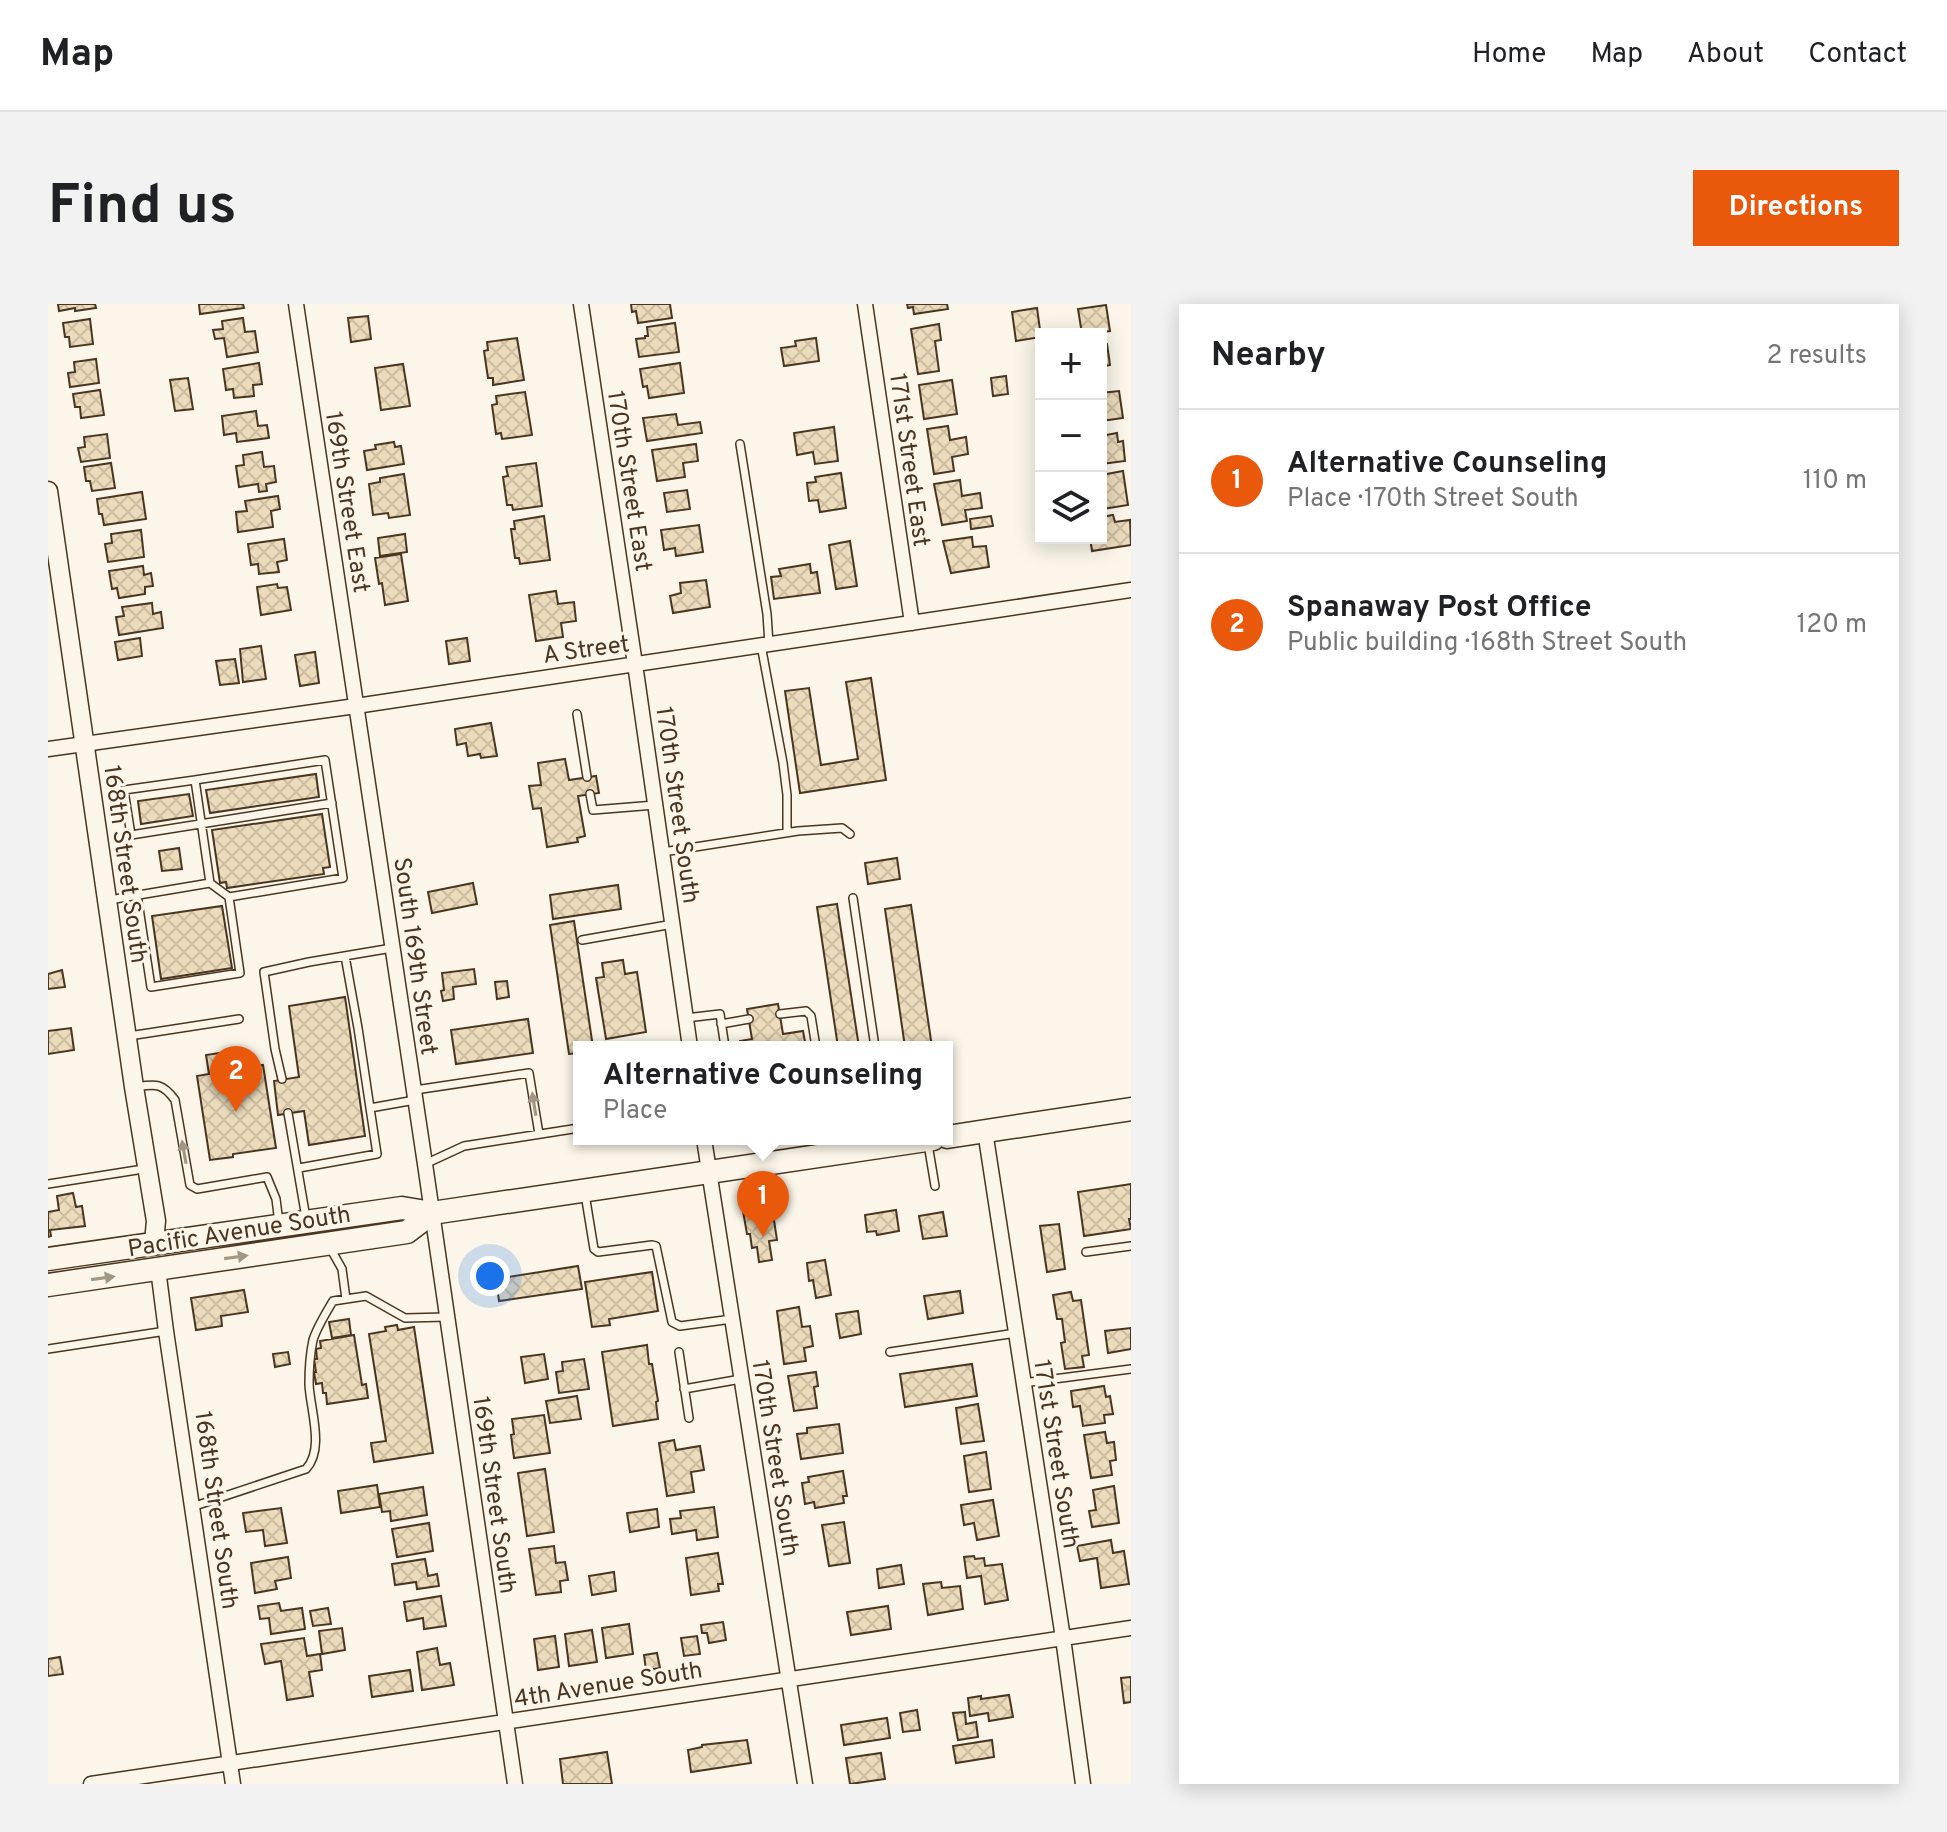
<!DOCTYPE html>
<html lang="en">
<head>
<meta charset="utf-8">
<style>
  body { margin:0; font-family:Overpass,sans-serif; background:#f2f2f2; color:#202124 }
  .controls { position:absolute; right:24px; top:24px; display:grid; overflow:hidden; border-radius:0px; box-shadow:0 4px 20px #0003 }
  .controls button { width:72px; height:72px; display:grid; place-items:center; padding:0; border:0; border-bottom:2px solid #e0e0e0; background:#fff; color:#202124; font:40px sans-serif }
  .you { position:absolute; left:442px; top:972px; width:28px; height:28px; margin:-20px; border:6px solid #fff; border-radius:50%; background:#1a73e8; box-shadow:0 0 0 12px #1a73e833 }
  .badge { display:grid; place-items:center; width:52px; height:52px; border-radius:50%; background:#ea580c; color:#fff; font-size:26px; font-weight:700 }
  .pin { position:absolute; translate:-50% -66px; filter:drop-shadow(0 2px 4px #0008) }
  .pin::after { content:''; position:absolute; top:42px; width:28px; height:24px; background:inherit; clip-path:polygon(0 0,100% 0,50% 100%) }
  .popup { position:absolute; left:525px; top:737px; width:380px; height:104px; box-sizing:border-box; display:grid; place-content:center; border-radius:0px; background:#fff; filter:drop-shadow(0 2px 6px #0005); font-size:26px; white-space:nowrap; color:#757577 }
  .popup b { font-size:30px; color:#202124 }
  .popup::after { content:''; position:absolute; left:50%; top:100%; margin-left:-16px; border:16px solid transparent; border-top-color:#fff }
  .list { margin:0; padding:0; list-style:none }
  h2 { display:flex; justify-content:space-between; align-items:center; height:104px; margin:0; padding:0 32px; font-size:34px }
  h2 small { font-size:26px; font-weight:400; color:#757577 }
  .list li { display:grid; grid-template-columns:52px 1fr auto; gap:24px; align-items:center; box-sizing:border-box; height:144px; padding:0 32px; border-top:2px solid #e0e0e0 }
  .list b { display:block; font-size:30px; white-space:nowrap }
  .list p { margin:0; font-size:26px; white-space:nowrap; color:#757577 }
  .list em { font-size:26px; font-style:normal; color:#757577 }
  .icon { flex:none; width:44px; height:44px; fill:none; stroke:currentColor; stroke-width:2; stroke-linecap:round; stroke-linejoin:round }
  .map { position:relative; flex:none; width:1083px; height:1480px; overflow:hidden; border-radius:0px }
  header { display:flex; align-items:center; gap:48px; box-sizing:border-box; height:112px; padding:0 40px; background:#fff; border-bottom:2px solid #e0e0e0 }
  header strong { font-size:38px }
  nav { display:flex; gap:44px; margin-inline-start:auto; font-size:28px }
  .intro { display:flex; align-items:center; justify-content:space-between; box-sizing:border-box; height:192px; padding:0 48px }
  h1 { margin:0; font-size:56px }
  .button { padding:20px 36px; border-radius:0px; background:#ea580c; color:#fff; font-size:28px; font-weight:700 }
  main { display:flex; gap:48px; padding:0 48px }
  aside { flex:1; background:#fff; border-radius:0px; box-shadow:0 4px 20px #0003 }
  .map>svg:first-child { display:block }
  .building { fill:url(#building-cross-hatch); stroke:#4a3520; stroke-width:2 }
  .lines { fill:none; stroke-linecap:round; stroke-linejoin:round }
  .service-casing { stroke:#4a3520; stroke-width:10 }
  .minor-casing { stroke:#4a3520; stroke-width:17 }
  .tertiary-casing { stroke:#4a3520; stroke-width:21 }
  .primary-casing { stroke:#4a3520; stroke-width:25 }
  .service { stroke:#fbf6e9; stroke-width:7 }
  .minor { stroke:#fbf6e9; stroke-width:14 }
  .tertiary { stroke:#fbf6e9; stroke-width:18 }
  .primary { stroke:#fbf6e9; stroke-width:22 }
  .oneway { fill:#a29684 }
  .labels { text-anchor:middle; stroke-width:6; stroke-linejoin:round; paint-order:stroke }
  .street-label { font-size:24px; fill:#4a3520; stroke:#fbf6e9 }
</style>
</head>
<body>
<header>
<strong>Map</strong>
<nav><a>Home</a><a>Map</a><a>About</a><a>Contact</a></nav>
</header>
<div class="intro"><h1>Find us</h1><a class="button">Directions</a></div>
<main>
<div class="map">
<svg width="1083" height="1480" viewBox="0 0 1083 1480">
  <defs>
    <pattern id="building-cross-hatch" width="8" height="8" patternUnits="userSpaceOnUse" patternTransform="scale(2)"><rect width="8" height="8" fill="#ecdcbc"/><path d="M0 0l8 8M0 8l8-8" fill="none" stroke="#ccbda1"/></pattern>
  </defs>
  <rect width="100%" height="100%" fill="#fbf6e9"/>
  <path class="building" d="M10,0H47L48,4L27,7V4L11,7Z
    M151,0H195L196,4L152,10Z
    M583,0H622L624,14L590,19L588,7L584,8Z
    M859,0H899L900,5L866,10L865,3L860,4Z
    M1058,1L1062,27L1034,30L1030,5Z
    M989,4L993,33L968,37L964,8Z
    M320,12L323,35L303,38L300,14Z
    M195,14L197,28L207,27L210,48L179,53L176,34L167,35L165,26L175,25L174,17Z
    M42,15L45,40L22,43L21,33H17L15,19Z
    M627,19L631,48L591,53L588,35L597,34V32H600L599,23Z
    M891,20L893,36L887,37L891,67L870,70L863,25Z
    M469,34L476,76L445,81V74H440L436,47L440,46L439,38Z
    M768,34L771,57L736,62L733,44L748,42L747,37Z
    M1059,40L1062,61L1053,63V41Z
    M48,55L51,79L22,83L20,69L27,68L26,58Z
    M211,59L214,80L205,81L206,92L186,94L185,85L178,86L175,65Z
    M632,59L636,89L601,94L599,82L595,83L592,65Z
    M355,60L362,102L333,106L327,64Z
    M958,72L960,90L945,92L943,74Z
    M140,74L145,105L127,107L122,76Z
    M904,76L909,110L876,115L871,81Z
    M52,86L56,111L33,114L32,103H27L25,90Z
    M1071,87L1075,114L1053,117V89Z
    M477,88L484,131L454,135L453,129L448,130L444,101L449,100L448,92Z
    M208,107L210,122L219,121L221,134L189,138L188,129L176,131L174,112Z
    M628,110L630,121L652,118L654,129L599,137L595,114Z
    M900,122L902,136L918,133L920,150L904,153L906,167L886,170L879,125Z
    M786,123L790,157L767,160L765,148L749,151L746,129Z
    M1069,129L1070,138L1075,137L1077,157L1053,160V132Z
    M59,130L62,154L33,158L30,144L37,143L36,133Z
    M346,138L347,143L353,142L356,160L319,166L316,147L328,145L327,141Z
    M648,140L650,157L635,159L637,173L609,177L604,146Z
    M214,148L216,163L226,162L228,178L218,180L219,187L211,188L210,180L191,183L188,162L196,161L195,151Z
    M63,159L67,184L44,187L42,177H38L36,163Z
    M488,159L494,202L465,206L464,201H459L455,173L460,172L458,163Z
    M1075,167L1080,201L1055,205L1053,171Z
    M793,169L798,204L772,208L770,196L761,197L759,179L768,178L767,173Z
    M356,170L362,211L341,214L340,209L325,211L321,180L332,178V174Z
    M912,176L914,192L932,189L934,204L917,206L919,217L894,221L886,180Z
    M639,186L642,205L619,208L616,189Z
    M94,188L98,215L56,221L54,210H51L49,195Z
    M230,192L232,205L223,207L225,223L190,228L188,208L199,207L197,197Z
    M1065,211L1067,218L1082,216L1083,241L1044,247L1042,234H1053V213Z
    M496,212L502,256L472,260L471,254H467L463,225H467L466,217Z
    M943,212L945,222L923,225L922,215Z
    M651,221L655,248L628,252L627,244L616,246L613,226Z
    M93,226L96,253L60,258L57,240L64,239L63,230Z
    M357,230L359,248L332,252L330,234Z
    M924,233L925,243L938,242L941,263L903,269L895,237Z
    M236,235L239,256L229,258L231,268L211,270L210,260L203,261L200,240Z
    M802,237L809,282L788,285L781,241Z
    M353,250L360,297L337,301L334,279L331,280L327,254Z
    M762,260L763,269L769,268L772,289L726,295L723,273L733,272L731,265Z
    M95,262L96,271L103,269L105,282L97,283V290L71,294L69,284L64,285L61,267Z
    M658,276L662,303L625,309L622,292L633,289L632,279Z
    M229,280L230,284L239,283L243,306L213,311L209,283Z
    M508,287L510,300L526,298L528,317L513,319L515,333L488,337L481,291Z
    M104,299L105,310L113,308L115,324L71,331L68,313L76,312L74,303Z
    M92,334L94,352L70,356L67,338Z
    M419,334L422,357L401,360L398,337Z
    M213,342L218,375L195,378L192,345Z
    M267,348L271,379L252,382L247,351Z
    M187,355L191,379L172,381L168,357Z
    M823,374L838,476L752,489L737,387L761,384L773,461L810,455L798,378Z
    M443,419L449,452L433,454L432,450L420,452L418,439L409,441L407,425Z
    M517,455L521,476L548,472L551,489L530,492L537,532L529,534L530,538L499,543L493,504L485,505L481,482L493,481L490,459Z
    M268,470L271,493L162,509L158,486Z
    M141,490L145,512L93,520L90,497Z
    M274,510L282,563L275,564L276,570L179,584L178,578L172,579L164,526Z
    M131,544L134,565L114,567L111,547Z
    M849,554L852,575L820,580L817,559Z
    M425,579L429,600L384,609L380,588Z
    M570,581L573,605L505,615L502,591Z
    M789,600L811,743H790L769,603Z
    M863,601L884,743H857L837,605Z
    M174,602L184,664L113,675L104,612Z
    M526,617L545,743H531V749L521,750L502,621Z
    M575,656L577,670L589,668L598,728L558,735L548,674L556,673L554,659Z
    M426,665L428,680L405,683L406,695L395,697L393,687L396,686L394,669Z
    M14,666L17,683L0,685V670Z
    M459,677L461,693L449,695L447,678Z
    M297,693L317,832L261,841L256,807L230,811L226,777L251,773L241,702Z
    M730,700L735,730L755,727L758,743H692V737L704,735L699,705Z
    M480,715L485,749L408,760L403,726Z
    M23,724L26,746L0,750V727Z
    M192,746L195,764L215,761L228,844L185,850V853L162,856L149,772L161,770L158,751Z
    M1083,880V915H1081L1083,925L1036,932L1030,888Z
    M25,889L28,903L34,902L37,922L2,926L3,932L0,933V908L11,906L9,892Z
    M724,903L729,936L721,937L724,956L711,958L709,943L704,944L702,930H699L695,907Z
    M848,906L851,927L829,931L828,927L819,928L817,911Z
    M895,908L899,932L875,935L871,912Z
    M1011,920L1017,965L999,968L992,922Z
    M777,956L783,991L768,994L765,976L761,977L759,959Z
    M530,962L534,985L451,997L448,975Z
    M604,968L610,1007L561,1015L562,1021L544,1023L537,978Z
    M196,986L200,1008L173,1012L174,1022L148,1026L143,994Z
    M912,987L915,1009L880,1015L876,992Z
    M1023,988L1025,997L1033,996L1041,1051L1034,1052L1036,1063L1017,1065L1013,1039L1017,1038L1014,1015H1009L1005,991Z
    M751,1003L754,1023L762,1022L765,1042L756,1044L758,1057L736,1060L729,1007Z
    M810,1007L813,1030L792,1034L788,1010Z
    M301,1015L303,1031L284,1034L281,1018Z
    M349,1021L350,1026L366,1023L385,1149L326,1158L323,1139L338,1137L321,1030L338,1027L337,1023Z
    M1083,1024V1045L1060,1049L1057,1027Z
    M306,1031L314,1081L318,1080L320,1094L279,1100L278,1089H275L274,1079L268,1080L266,1068H268L266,1055H269L268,1045L273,1044L272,1037Z
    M599,1041L601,1060H604L610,1097L608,1098L610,1115L565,1122L554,1048Z
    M240,1048L242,1060L227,1063L225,1050Z
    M496,1050L500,1075L477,1079L473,1053Z
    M536,1055L541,1085L511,1089L508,1068L515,1067L514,1058Z
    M924,1060L929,1092L857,1103L852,1070Z
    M768,1068L770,1082L766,1083L769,1104L746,1107L740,1072Z
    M1056,1082L1058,1093L1062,1092L1065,1110L1056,1111L1057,1119L1035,1122L1032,1102L1025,1103L1023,1087Z
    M529,1092L533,1115L502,1119L498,1097Z
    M930,1100L936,1137L913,1140L908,1104Z
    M496,1111L502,1149L466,1154L463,1131L466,1130L464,1115Z
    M791,1120L795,1149L753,1155L749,1130L759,1129V1124Z
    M1057,1128L1059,1139L1066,1138L1068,1156L1062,1157L1064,1171L1043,1174L1036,1131Z
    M626,1136L628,1146L652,1142L656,1166L643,1168L646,1188L619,1192L611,1139Z
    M938,1148L943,1185L921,1188L916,1152Z
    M497,1165L506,1228L479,1232L470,1169Z
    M795,1167L799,1192H795L796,1199L767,1204L766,1198L757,1200L754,1179L761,1178L760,1173Z
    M329,1181L332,1203L293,1209L290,1187Z
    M1066,1182L1071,1219L1044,1223L1041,1207L1048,1206L1045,1186Z
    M375,1183L379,1211L343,1217L342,1207L334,1208L331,1190Z
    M945,1196L951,1232L929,1236L926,1219L916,1221L913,1201Z
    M666,1203L670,1233L649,1236L648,1226L624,1230L622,1215L633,1214L632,1207Z
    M233,1204L239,1239L217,1242L215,1226L198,1228L195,1209Z
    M609,1205L611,1223L582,1228L579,1209Z
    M796,1218L802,1259L781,1262L774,1221Z
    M381,1219L385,1247L349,1253L344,1225Z
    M1063,1236L1065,1249L1076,1247L1081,1280L1053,1284L1049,1254L1032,1257L1029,1242Z
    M506,1242L508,1259L517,1258L520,1276L512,1277L513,1288L488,1291L481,1245Z
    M670,1249L675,1280H670L671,1287L643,1291L638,1254Z
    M926,1252L927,1255L936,1254L937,1262L954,1260L960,1296L937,1300L933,1272L919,1274L916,1253Z
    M240,1253L243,1274L227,1277L229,1285L207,1289L203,1259Z
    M377,1255L380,1272L389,1270L391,1282L369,1285L368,1278L347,1281L344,1260Z
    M853,1261L856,1280L831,1284L829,1265Z
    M566,1268L568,1287L544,1291L541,1272Z
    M893,1278L894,1284L912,1282L915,1305L880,1311L875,1280Z
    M393,1292L398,1322L376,1325L375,1314L359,1317L356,1298Z
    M231,1299L233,1307L254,1304L257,1325L223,1330L221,1314L212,1315L210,1302Z
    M840,1302L843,1325L803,1331L799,1308Z
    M280,1304L283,1320L265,1322L262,1307Z
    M675,1318L678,1336L661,1339L659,1329H654L653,1321Z
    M581,1320L585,1350L558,1354L554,1324Z
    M294,1324L297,1346L274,1350L271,1327Z
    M544,1326L549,1358L521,1362L517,1330Z
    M507,1332L511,1363L490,1366L486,1335Z
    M649,1332L652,1350L636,1352L633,1334Z
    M256,1334L259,1352L272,1350L274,1366L261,1368L265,1392L239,1396L233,1357L217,1360L213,1340Z
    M389,1344L392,1361L402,1359L406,1381L374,1386L369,1348Z
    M609,1349L612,1364L598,1366L596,1351Z
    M12,1353L15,1370L0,1372V1355Z
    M362,1366L365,1387L324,1393L321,1372Z
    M1083,1373V1398L1076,1399L1073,1374Z
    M961,1391L965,1413L941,1417L940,1409L922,1412L920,1394L933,1392V1395Z
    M869,1406L872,1426L855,1428L852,1409Z
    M917,1408L918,1420L928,1418L930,1433L910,1436L905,1409Z
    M839,1414L842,1434L796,1441L793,1421Z
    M699,1436L703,1459L643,1468L640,1446L654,1443V1441Z
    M944,1436L946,1453L908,1459L905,1442Z
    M559,1448L564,1480H515L512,1455Z
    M833,1449L837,1475L802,1480L798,1454Z"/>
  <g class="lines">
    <defs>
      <path id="service" d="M692,140L719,310L721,340
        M713,341L735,459L739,491V528
        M529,410L539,473
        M147,476L76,486L83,531L284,499
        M542,490L545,506L607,501
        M615,548L750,527L794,524L802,530
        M89,591L103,683L192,669L181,593L162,579L147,476L277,456L295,574L181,593
        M805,594L827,743
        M61,596L162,579
        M534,636L625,620
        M297,652L310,724L322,804
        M732,710L758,707L763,712L768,743
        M638,714L672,710L677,743
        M673,720L701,715
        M81,732L191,715
        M234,775L227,745L216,668L261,658L344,644
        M87,783C107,780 114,778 127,796L142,881L149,885L219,873L228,895L231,919
        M367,786L481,769L491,830
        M240,809L258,914
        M774,835L776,849
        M880,840L887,882
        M377,860L416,842L531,824
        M251,864L329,850L322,804L367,796
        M0,880L89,866
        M537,890L546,945L550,948L558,947L604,941L608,942L624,1018L632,1022L684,1015
        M285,944V949L294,965L298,995
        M1038,948L1083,942
        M0,1045L118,1027
        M631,1048L641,1114
        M842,1048L968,1029
        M975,1079L1083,1065
        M636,1085L693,1075
        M144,1203L258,1165C277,1145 262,1105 261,1080C261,1067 262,1050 265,1036C269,1023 278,1009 285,997L318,992L357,1014L399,1013"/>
      <path id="minor" d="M248,0L377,860L467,1480
        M533,0L587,360L642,743
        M817,0L864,319
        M0,445L308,402L1083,286
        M937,827L1015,1334L1035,1480
        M656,835L757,1480
        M110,965L118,1027L185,1480
        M43,1480L1083,1324"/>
      <path id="tertiary" d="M0,187L86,783L108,917L106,938"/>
      <path id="primary" d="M899,833L1083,805
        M0,955L354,904L384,909L885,835
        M0,981L359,928L384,909"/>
    </defs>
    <use href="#service" class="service-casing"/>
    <use href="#minor" class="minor-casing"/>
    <use href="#tertiary" class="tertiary-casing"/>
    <use href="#primary" class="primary-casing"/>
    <use href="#service" class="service"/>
    <use href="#minor" class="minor"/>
    <use href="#tertiary" class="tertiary"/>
    <use href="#primary" class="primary"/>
  </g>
  <defs><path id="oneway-solid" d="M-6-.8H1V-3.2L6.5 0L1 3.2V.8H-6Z" transform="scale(2)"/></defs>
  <g class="oneway">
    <use href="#oneway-solid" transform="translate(486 800) rotate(-99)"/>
    <use href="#oneway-solid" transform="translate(136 848) rotate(-100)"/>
    <use href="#oneway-solid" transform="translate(188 953) rotate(-8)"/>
    <use href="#oneway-solid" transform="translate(55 974) rotate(-8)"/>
  </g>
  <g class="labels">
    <g class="street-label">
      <text transform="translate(862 156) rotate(82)" y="8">171st Street East</text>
      <text transform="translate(582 177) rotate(81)" y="8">170th Street East</text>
      <text transform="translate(300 198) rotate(81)" y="8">169th Street East</text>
      <text transform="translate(538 345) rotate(-8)" y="8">A Street</text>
      <text transform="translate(630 501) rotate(82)" y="8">170th Street South</text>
      <text transform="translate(78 560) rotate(82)" y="8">168th Street South</text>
      <text transform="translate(368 652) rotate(82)" y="8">South 169th Street</text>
      <text transform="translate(191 927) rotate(-9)" y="8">Pacific Avenue South</text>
      <text transform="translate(1009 1150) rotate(81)" y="8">171st Street South</text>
      <text transform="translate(728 1154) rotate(81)" y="8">170th Street South</text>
      <text transform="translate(447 1191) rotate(82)" y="8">169th Street South</text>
      <text transform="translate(169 1206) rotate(82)" y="8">168th Street South</text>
      <text transform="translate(560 1380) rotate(-9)" y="8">4th Avenue South</text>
    </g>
  </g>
</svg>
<div class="controls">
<button>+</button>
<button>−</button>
<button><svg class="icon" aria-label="layers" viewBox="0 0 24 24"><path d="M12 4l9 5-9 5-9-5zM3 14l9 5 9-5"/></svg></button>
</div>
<div class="you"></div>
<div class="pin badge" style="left:715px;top:933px">1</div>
<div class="popup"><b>Alternative Counseling</b>Place</div>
<div class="pin badge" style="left:188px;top:808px">2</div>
</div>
<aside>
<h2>Nearby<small>2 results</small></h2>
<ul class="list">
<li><span class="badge">1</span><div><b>Alternative Counseling</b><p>Place · 170th Street South</p></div><em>110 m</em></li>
<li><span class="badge">2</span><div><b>Spanaway Post Office</b><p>Public building · 168th Street South</p></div><em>120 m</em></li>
</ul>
</aside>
</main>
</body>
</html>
